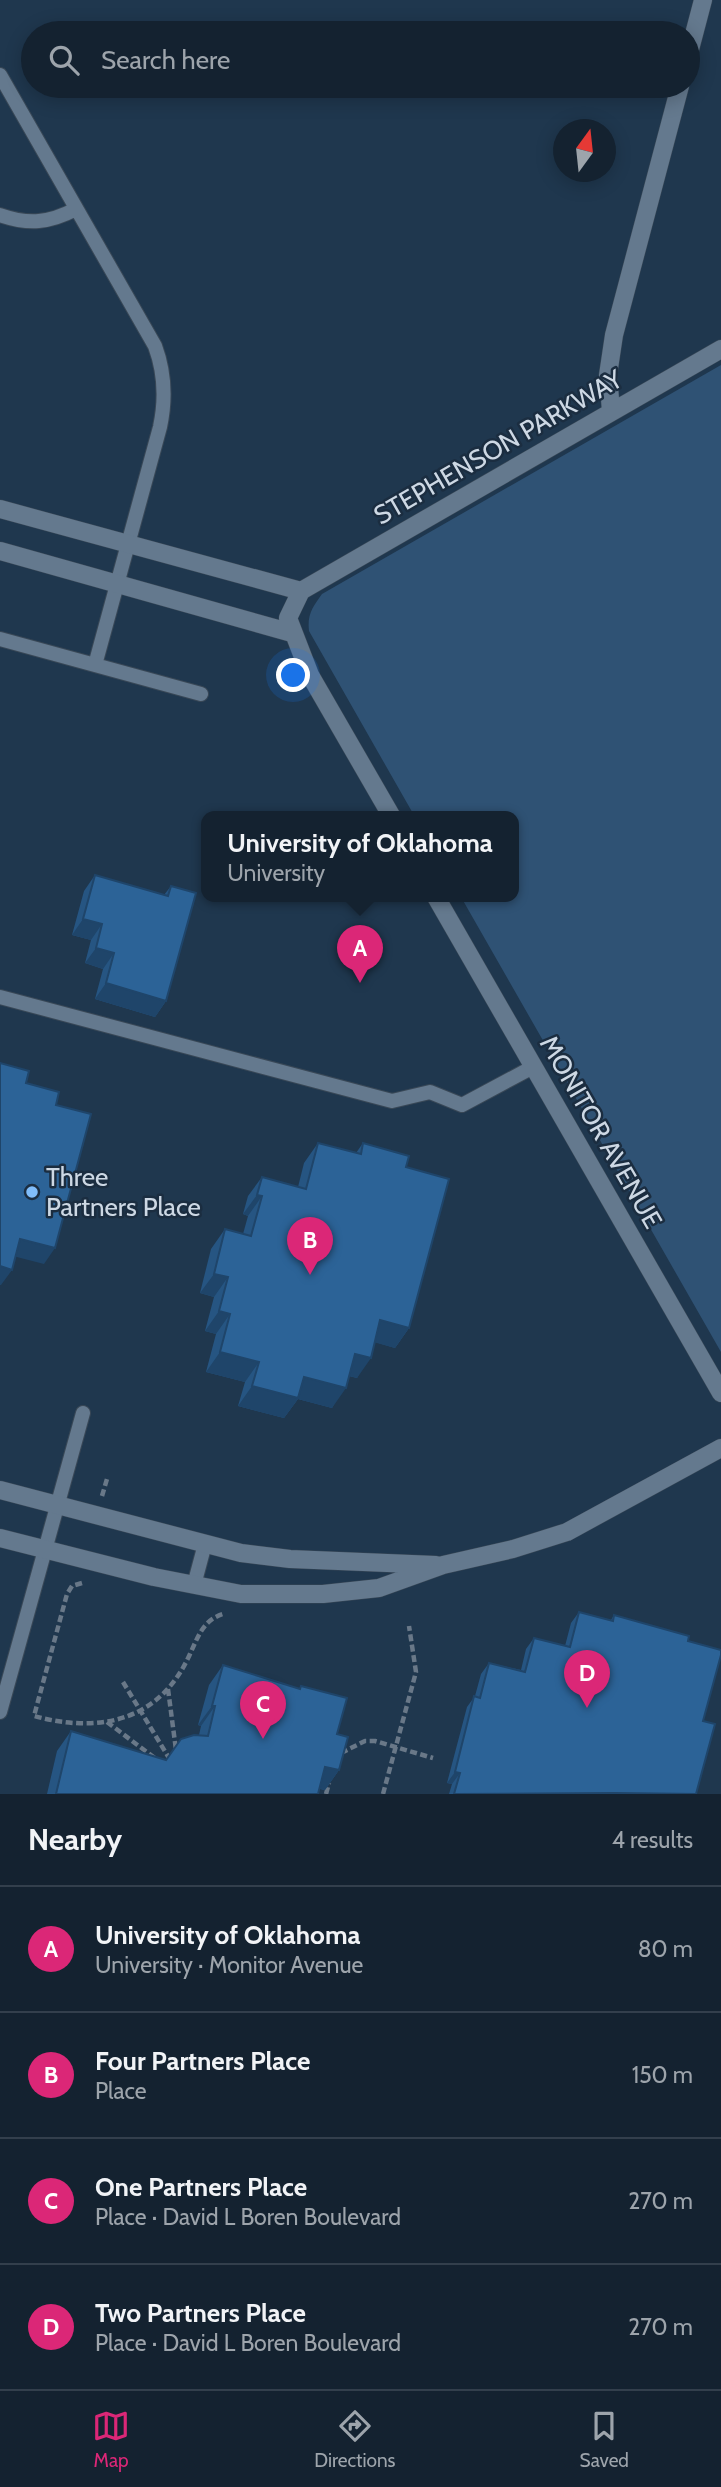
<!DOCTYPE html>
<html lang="en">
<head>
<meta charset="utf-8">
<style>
  body { margin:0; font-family:Cabin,sans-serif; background:#1d2a38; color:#f1f3f6 }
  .compass { position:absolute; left:553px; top:119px; width:63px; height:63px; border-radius:50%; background:#142230; box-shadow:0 4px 18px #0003; rotate:15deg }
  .you { position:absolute; left:294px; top:676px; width:24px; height:24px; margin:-18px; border:5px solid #fff; border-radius:50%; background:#1a73e8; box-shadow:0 0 0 10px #1a73e833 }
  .badge { display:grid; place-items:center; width:46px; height:46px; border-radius:50%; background:#db2777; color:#fff; font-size:23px; font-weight:700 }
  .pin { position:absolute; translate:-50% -58px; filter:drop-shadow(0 2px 4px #0008) }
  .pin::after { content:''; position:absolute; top:37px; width:24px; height:21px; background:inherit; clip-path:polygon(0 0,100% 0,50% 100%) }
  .popup { position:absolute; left:201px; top:811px; width:318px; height:91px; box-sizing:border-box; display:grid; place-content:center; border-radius:14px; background:#142230; filter:drop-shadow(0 2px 5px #0005); font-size:23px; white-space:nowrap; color:#9da4ab }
  .popup b { font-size:26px; color:#f1f3f6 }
  .popup::after { content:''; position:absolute; left:50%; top:100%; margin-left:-14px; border:14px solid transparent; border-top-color:#142230 }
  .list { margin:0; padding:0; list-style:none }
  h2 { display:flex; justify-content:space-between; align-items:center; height:91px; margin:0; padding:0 28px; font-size:30px }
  h2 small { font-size:23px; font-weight:400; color:#9da4ab }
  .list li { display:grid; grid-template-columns:46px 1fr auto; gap:21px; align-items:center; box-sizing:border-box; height:126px; padding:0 28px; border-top:2px solid #333f4c }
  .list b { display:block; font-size:26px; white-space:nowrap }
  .list p { margin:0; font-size:23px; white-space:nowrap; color:#9da4ab }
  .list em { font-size:23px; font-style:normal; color:#9da4ab }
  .icon { flex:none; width:38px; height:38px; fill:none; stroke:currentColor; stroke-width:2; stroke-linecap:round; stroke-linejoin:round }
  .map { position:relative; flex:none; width:721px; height:1794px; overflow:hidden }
  .search { position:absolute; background:#142230; box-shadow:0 4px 18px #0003; left:21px; right:21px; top:21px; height:77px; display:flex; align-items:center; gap:18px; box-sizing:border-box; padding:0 24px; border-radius:38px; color:#9da4ab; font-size:26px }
  .sheet { height:595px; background:#142230 }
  nav { display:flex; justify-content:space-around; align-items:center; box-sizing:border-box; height:98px; border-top:2px solid #333f4c; background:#142230; font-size:19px; color:#9da4ab }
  nav a { display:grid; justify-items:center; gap:4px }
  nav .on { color:#db2777 }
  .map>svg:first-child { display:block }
  .built { fill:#1f374e; fill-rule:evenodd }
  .green { fill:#2f5274 }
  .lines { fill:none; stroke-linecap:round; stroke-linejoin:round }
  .service-casing { stroke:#394857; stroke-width:16 }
  .minor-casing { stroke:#394857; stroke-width:19 }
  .tertiary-casing { stroke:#394857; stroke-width:19 }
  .path { stroke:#697888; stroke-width:4.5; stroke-dasharray:7 3.5; stroke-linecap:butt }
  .service { stroke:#64798e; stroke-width:14 }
  .minor { stroke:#64798e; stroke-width:18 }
  .tertiary { stroke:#64798e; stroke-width:18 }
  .wall { fill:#265582 }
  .shaded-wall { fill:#1f456a }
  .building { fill:#2c6397; stroke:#1f456a; stroke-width:2 }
  .poi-dot { fill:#80bdfa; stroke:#1b2d40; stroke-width:2.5 }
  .labels { text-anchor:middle; stroke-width:5; stroke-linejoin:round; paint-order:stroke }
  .street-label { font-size:26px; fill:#cdd8e4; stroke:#1b2d40 }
  .poi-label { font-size:26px; fill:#cdd8e4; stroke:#1b2d40; text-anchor:start }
</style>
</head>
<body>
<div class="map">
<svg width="721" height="1794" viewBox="0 0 721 1794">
  <rect width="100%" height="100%" fill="#1b2d40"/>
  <path class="built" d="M0,0H721V1794H0ZM33,33H688V86H33ZM564,130H606V172H564ZM206,817H514V897H206Z"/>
  <path class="green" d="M721,365V1352L461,897H514V817H415L309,631C307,614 313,607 322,594Z"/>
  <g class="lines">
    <defs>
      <path id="service" d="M0,75L155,346C165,373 166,399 160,427L95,665
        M0,215C29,225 49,223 76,209
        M0,639L201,694
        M0,997L392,1101L430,1092L462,1105L533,1067
        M194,1585L205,1544
        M0,1712L83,1413"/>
      <path id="minor" d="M688,57L703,0
        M611,411L608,375L614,335L680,86
        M0,509L301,591
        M0,551L292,633
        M392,817L310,675L288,618L301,591L721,349
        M436,897L721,1393"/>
      <path id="tertiary" d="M0,1490L241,1553L290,1559L436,1565
        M0,1538L154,1577L241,1594H323L379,1588L443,1565L513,1549L567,1532L721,1448"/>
    </defs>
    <use href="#service" class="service-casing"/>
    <use href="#minor" class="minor-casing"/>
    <use href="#tertiary" class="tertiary-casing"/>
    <path class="path" d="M102,1496L107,1479
      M82,1583L72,1586L67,1594L34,1716C100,1734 160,1721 190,1654C198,1637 203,1620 223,1614
      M123,1682L169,1758
      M168,1689L176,1750
      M107,1722L156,1759
      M341,1753L365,1741H375L433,1758
      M326,1794L329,1783
      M383,1794L416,1672L409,1626"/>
    <use href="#service" class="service"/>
    <use href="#minor" class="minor"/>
    <use href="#tertiary" class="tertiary"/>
  </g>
  <path class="wall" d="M95,875L164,895L171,886L166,1001L155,1017L95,999L103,969L85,963L91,940L72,935L84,891Z
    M318,1143L356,1153L363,1143L406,1167L409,1328L395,1348L375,1342L357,1378L349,1376L332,1408L298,1399L284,1418L238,1406L245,1382L206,1372L216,1334L205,1331L214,1297L200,1293L211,1249L225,1229L243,1234L248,1216L243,1214L248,1196L262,1177L298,1187L304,1163Z
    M579,1612L611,1620L614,1615L688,1641L703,1721L696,1794H449L452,1784L447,1783L467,1707L475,1696L481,1674L489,1663L521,1670L526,1649L534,1638L565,1646L571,1623Z
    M223,1665L299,1689L301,1686L337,1734L339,1770L325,1790L320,1789L318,1794H47L57,1751L71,1731L166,1760L199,1735L201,1726L198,1725L209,1685Z"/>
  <path class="shaded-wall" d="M83,919L102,924L91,940L72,935Z
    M96,948L114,953L103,969L85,963Z
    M106,983L166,1001L155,1017L95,999Z
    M257,1195L262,1196L248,1216L243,1214Z
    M20,1239L55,1248L44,1264L9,1255Z
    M0,1266L12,1270L1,1285H0Z
    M214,1274L228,1277L214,1297L200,1293Z
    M219,1311L230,1314L216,1334L205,1331Z
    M380,1320L409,1328L395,1348L366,1340Z
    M220,1352L259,1362L245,1382L206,1372Z
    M355,1354L371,1358L357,1378L341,1374Z
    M304,1377L346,1388L332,1408L298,1399L284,1418L238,1406L252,1386Z
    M212,1706H215L201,1726L198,1725Z
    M325,1767L339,1770L325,1790L312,1787Z
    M455,1772L460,1773L452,1784L447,1783Z"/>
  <path class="building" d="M95,875L168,896L171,886L196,893L166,1001L106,983L114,953L96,948L102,924L83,919Z
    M0,1063L29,1071L26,1083L59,1092L56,1105L91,1114L55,1248L20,1239L12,1270L0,1266Z
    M318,1143L361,1154L363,1143L409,1156L406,1167L449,1179L409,1328L380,1320L371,1358L355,1354L346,1388L304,1377L298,1398L252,1386L259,1362L220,1352L230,1314L219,1311L228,1277L214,1274L225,1229L251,1236L262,1196L257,1195L262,1177L306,1189Z
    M579,1612L613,1621L614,1615L689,1636L688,1641L721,1650V1655L703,1721L715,1724L696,1794L614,1793L454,1794L460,1773L455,1772L474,1696L480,1698L489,1663L525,1672L534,1638L570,1647Z
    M223,1665L300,1689L301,1686L347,1698L337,1734L348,1737L339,1770L325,1767L318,1794H56L71,1731L166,1760L181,1739L194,1735L208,1736L215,1706H212Z"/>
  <circle class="poi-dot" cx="32" cy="1192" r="7"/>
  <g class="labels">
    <g class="street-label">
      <text transform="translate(498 447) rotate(-30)" y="9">STEPHENSON PARKWAY</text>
      <text transform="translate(601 1132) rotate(60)" y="9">MONITOR AVENUE</text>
    </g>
    <g class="poi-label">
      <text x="46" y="1186">Three<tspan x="46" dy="30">Partners Place</tspan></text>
    </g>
  </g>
</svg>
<svg class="compass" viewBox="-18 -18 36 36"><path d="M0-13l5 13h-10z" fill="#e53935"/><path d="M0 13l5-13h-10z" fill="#9da4ab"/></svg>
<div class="you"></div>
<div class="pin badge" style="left:360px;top:983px">A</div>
<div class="popup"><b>University of Oklahoma</b>University</div>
<div class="pin badge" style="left:310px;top:1275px">B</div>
<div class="pin badge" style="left:263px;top:1739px">C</div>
<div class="pin badge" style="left:587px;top:1708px">D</div>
<div class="search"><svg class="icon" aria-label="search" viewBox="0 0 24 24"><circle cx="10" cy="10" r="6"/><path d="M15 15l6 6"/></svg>Search here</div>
</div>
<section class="sheet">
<h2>Nearby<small>4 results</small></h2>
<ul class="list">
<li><span class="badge">A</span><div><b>University of Oklahoma</b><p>University · Monitor Avenue</p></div><em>80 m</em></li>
<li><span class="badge">B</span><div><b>Four Partners Place</b><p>Place</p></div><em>150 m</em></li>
<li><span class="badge">C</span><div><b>One Partners Place</b><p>Place · David L Boren Boulevard</p></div><em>270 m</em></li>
<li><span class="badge">D</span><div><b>Two Partners Place</b><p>Place · David L Boren Boulevard</p></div><em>270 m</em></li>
</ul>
</section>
<nav>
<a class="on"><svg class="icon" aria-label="map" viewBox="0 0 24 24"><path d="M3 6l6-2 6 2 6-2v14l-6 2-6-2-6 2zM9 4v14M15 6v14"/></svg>Map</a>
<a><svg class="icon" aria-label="directions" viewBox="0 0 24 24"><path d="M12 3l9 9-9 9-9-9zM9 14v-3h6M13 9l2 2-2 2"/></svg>Directions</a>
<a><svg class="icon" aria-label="saved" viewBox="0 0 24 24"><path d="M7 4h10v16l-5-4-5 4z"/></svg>Saved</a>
</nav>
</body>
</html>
